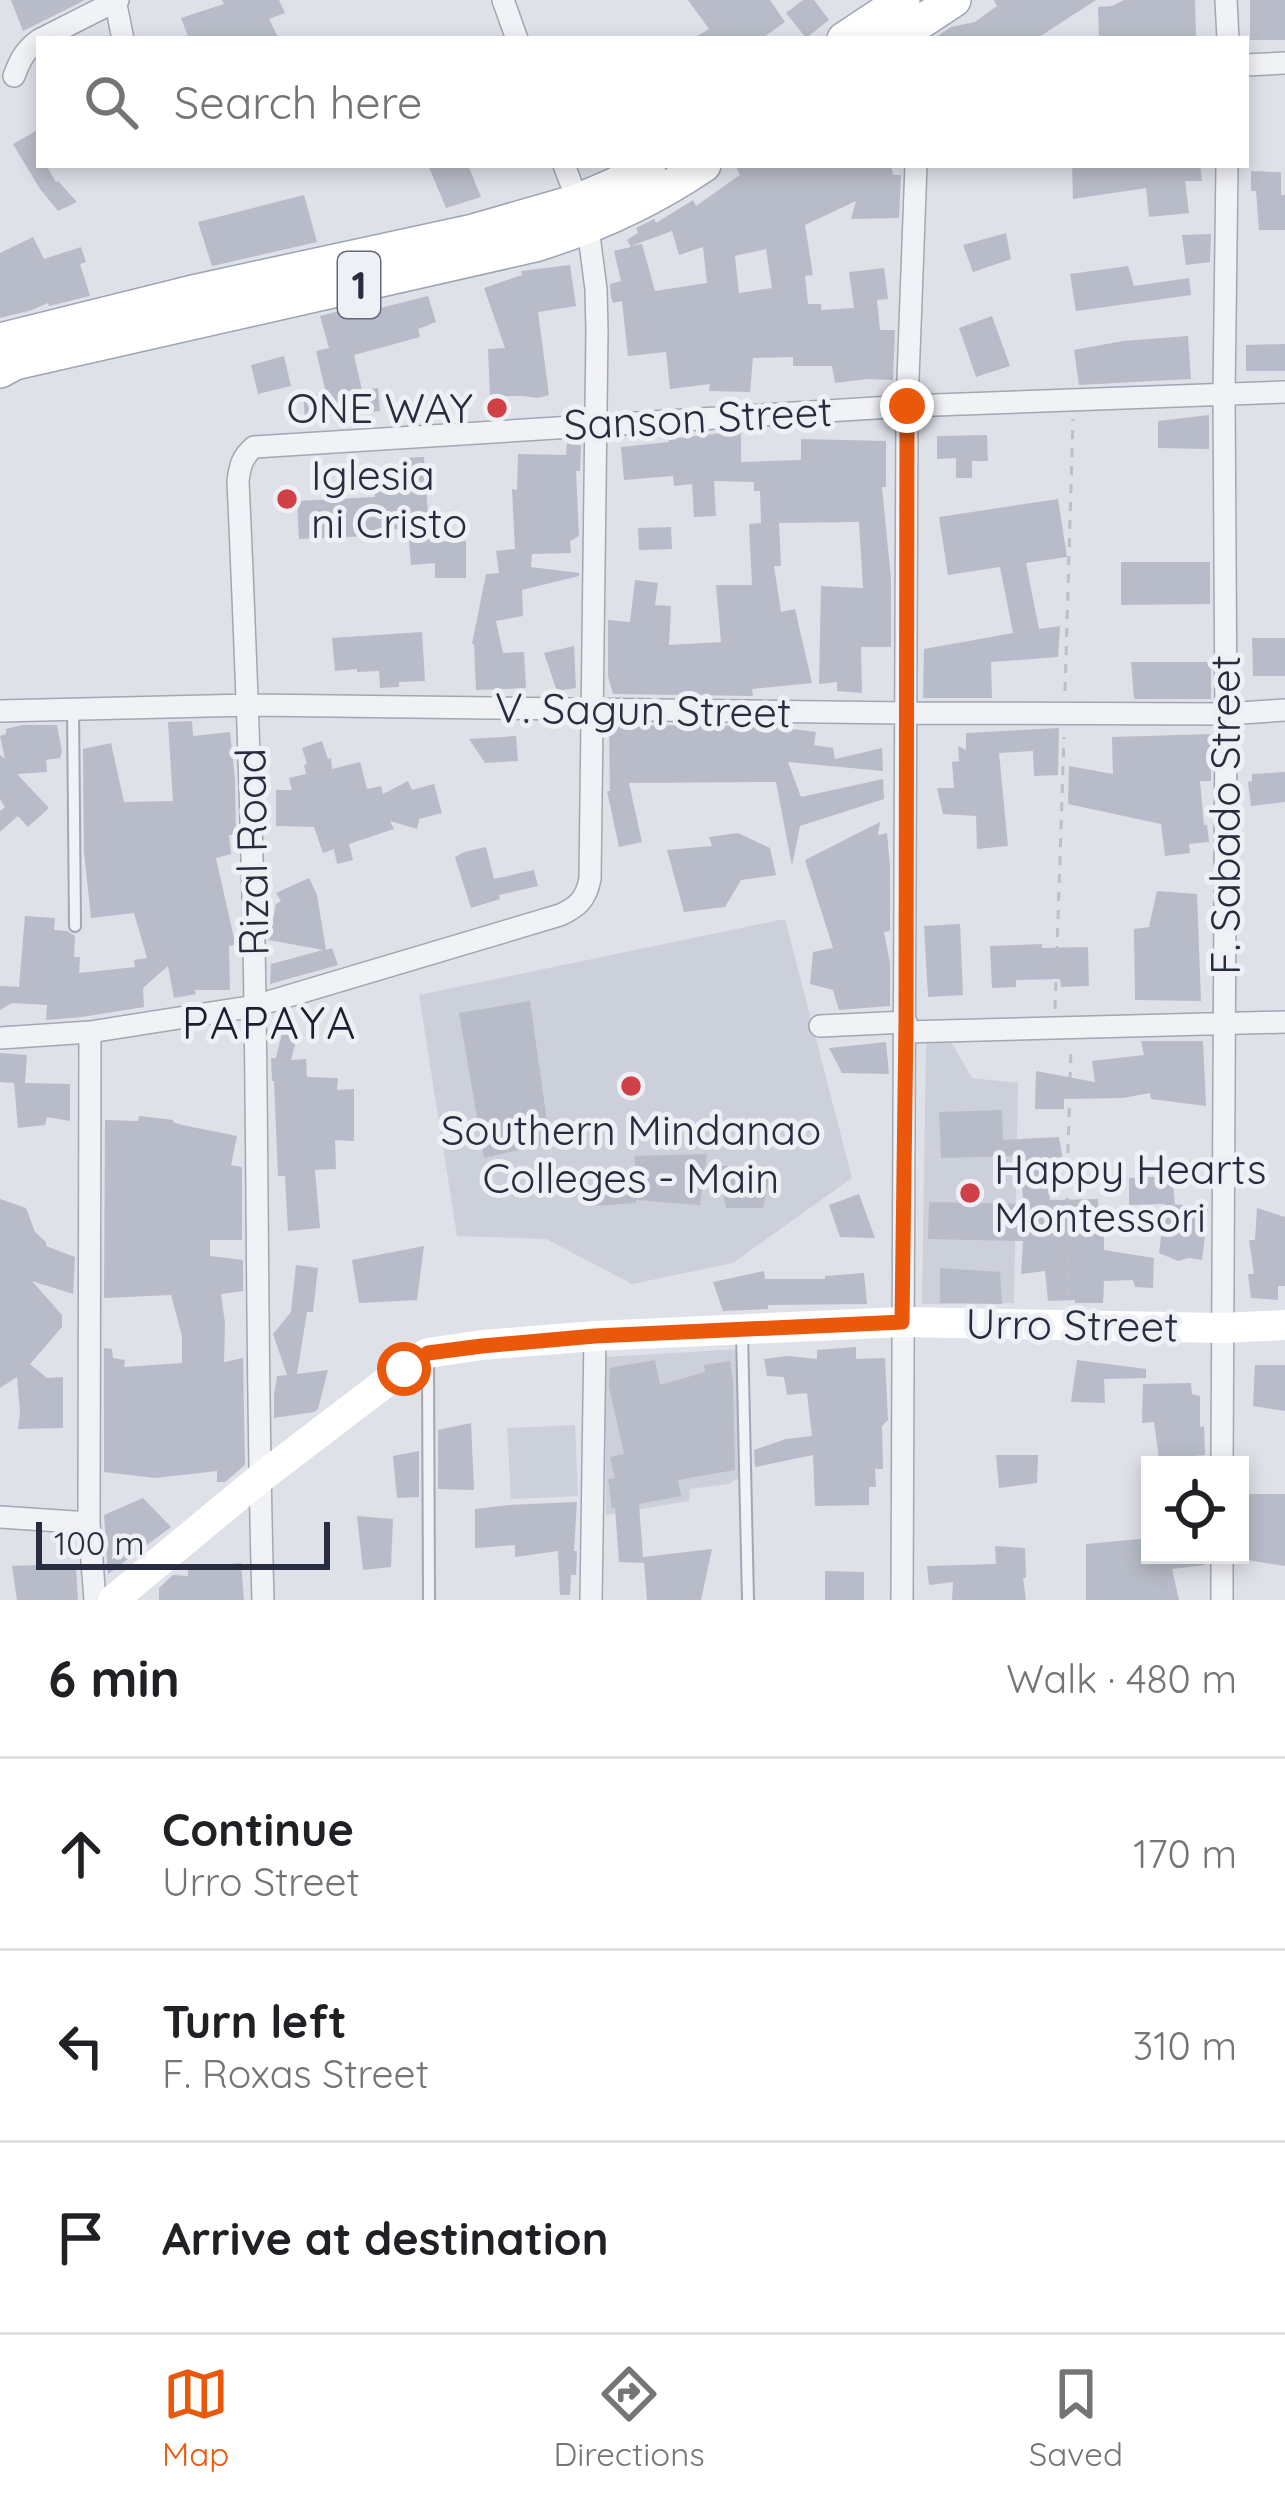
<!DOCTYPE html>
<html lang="en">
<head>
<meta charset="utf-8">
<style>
  body { margin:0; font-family:Quicksand,sans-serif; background:#f2f2f2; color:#202124 }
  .controls { position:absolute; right:36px; bottom:36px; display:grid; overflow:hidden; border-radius:0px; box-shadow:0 6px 18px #0003 }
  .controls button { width:108px; height:108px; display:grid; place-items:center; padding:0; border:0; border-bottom:3px solid #e0e0e0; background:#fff; color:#202124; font:60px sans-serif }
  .scale { position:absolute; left:36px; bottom:30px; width:294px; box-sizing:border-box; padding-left:12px; border:6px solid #272d3f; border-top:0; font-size:33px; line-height:42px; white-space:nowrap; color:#272d3f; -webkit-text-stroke:9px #eef0f5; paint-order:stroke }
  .stop { position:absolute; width:36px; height:36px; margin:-27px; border:9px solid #ea580c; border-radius:50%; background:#fff }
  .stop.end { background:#ea580c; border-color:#fff; box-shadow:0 3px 12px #0008 }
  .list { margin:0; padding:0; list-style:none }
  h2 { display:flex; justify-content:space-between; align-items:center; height:156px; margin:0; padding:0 48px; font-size:51px }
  h2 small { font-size:39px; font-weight:400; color:#757577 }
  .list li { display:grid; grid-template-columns:78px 1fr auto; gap:36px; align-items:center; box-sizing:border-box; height:192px; padding:0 48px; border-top:3px solid #e0e0e0 }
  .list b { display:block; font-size:45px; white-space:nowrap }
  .list p { margin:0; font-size:39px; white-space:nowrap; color:#757577 }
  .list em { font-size:39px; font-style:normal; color:#757577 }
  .icon { flex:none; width:66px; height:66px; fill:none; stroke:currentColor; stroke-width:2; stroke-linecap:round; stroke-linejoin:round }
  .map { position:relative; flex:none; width:1285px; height:1600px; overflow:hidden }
  .search { position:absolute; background:#fff; box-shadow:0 6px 18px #0003; left:36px; right:36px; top:36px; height:132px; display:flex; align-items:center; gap:30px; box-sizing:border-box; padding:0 42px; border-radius:0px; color:#757577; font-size:45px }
  .sheet { height:732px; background:#fff }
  nav { display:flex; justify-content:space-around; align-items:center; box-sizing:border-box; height:168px; border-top:3px solid #e0e0e0; background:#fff; font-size:33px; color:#757577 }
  nav a { display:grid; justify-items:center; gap:6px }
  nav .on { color:#ea580c }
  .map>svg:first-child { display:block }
  .built { fill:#ccd0da }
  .building { fill:#b8bcc8; fill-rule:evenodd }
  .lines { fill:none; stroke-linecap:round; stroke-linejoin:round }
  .lane-casing { stroke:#a3a7b2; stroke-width:14 }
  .street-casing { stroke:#a3a7b2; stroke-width:24 }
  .primary-casing { stroke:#9da4b4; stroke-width:36 }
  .path { stroke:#bcbfc6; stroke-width:3; stroke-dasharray:9 9; stroke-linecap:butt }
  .lane { stroke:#f1f2f6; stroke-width:10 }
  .street { stroke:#f1f2f6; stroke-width:21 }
  .secondary { stroke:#fff; stroke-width:30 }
  .primary { stroke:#fff; stroke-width:33 }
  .route { stroke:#ea580c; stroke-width:15 }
  .poi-dot { fill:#cf4147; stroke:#eef0f5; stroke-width:4.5 }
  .labels { text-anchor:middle; stroke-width:10; stroke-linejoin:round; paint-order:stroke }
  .shield { fill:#eef0f5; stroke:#636876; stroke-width:3 }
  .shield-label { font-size:39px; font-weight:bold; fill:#272d3f }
  .poi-label { font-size:42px; fill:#272d3f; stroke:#eef0f5; text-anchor:start }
  .street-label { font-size:42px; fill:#272d3f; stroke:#eef0f5 }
  .neighbourhood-label { font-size:45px; letter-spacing:3px; fill:#1a1f30; stroke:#eef0f5 }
</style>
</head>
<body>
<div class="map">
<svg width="1285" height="1600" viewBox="0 0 1285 1600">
  <rect width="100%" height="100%" fill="#dee1e8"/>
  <path class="built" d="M785,919L852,1178L733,1263L632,1284L546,1239L457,1236L419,995Z
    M951,1042L972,1078L1018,1083L1014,1303L922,1304L926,1043Z
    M741,1349V1477L728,1484L690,1489L689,1501L606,1515L605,1357Z
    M575,1425L578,1496L511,1499L507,1428Z"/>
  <path class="building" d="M11,0H85L23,31Z
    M222,0H279L285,13L269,19L279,39H189L181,18L224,4Z
    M688,0H770L785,22L761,39H692L709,29Z
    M803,0H814L829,20L806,38L786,13Z
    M994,0H1096L1036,39H933L951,27L975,22L997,6Z
    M1124,0H1195L1196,39H1099L1098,7L1112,6Z
    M1250,0H1285V40H1250Z
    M39,129V165H46L56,182L58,181L77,202L58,211L40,189L13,144Z
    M428,165H468L481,197L446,208Z
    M735,165H891L893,175H901L899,218L851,219L856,201L805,225L813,275L805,276L808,304H821V310L854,308L849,272L884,268L888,299L877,300L880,330H895L893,380L867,379L835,383L832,366H793V357L753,358L750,392L709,391L710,384L670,389L666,352L628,356L622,301L613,303L611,297L610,284L621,281L614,251L631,247L627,240L638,233L636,228L654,219L656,223L693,200L696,206L740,175ZM672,231L679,255L703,247L707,283L655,291L642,244L631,246ZM766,249L772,288L739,293L735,256Z
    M1072,165H1200L1202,181H1185L1189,213L1149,217L1146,188L1073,199Z
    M1251,171L1281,172V195H1285V230H1259L1256,191H1251Z
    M304,195L317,242L212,266L198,222Z
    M1006,233L1011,259L973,272L963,245Z
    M1211,234L1210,262L1186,265L1182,235Z
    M33,237L44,259L81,247L86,262L80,264L90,296L49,306L48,303L32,310L0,318V253Z
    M570,265L576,306L538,312L549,395L538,398L523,396H490L488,349L505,348L484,288L522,275L521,271Z
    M1128,266L1134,286L1189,278L1191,295L1076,311L1070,274Z
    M428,296L436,322L418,329L420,337L354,355L362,390L378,388L380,411L305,418L303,395L326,393L316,351L329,348L320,316L343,310L345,317Z
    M992,316L1010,366L976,377L959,328Z
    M1188,336L1191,379L1079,385L1074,350L1123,341Z
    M1285,344V371H1246V345Z
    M284,356L291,386L258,394L251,365Z
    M1209,415V449L1158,448V421Z
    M741,431V462L801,460V439L886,441V487H882L891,579V647H861L862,693L837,691V682L819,684L821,586L863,588L859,522L779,523L781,566H774L781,612L795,609L812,683L752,689L753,696L613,694L608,676V620L630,622L635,580L658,583L655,605L671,606L669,645L721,642L716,585H752L749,524L761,523L760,491H754V482L714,481L716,516L694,517L692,484L674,486L673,476L624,480L621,447L669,442L668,439Z
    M987,435L988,461H972V478H956V458L937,459V436Z
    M567,443L581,445L580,471H576L579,536L570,541L571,553L532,554L531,567L579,573V576L522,590L523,616L496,621L503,653L524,652L526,688L476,690L474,644H472L486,574L499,573L496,551L515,549L512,489L517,490L518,454L566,455Z
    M424,457L430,542L466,541V578H435V563L411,565L408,528L372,531V536L299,539L297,501L375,497L373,484H405L403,458Z
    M1058,499L1067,557L1026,563L1039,629L1060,626L1058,657L991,662L992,698H923L924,649L1013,633L1000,567L948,575L939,517Z
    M671,527L672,549L639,550L638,528Z
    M1121,562H1210V604L1121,605Z
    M422,632L425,681L399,682V687L380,688L379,671L357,672V669L335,671L332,638Z
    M1252,638H1285V676H1253Z
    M574,646L576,688L557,691L544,653Z
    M1131,662H1211V699H1134Z
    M192,721L193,736L230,732L235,780L236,835H229L231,854L216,858L234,938V945L229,946L230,990H195L196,994L174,998L168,966L143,988L144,1007L82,1017L46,1020L47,1005L12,1003L0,1010V986L19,987L25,916L55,918L54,930L67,931L75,936L74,957H80L79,973L135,967L134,960L147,958L134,913L91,918L84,852L83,749L111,743L124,802L173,801L168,722Z
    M22,725H57L62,752L60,758L46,760L47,772L17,774L49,808L28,827L18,816L0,832V811L5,807L0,799V755L5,759L0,736L6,734V729Z
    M609,725L768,726L816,732L814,745L833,748L835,759L882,748L883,771L788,762L801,797L883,779L884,799L800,826L792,866L776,782L629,783L642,842L619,847L607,791H610Z
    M1059,728L1058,775L1034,776L1033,751L999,753L1008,846L977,849L976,816L943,814L937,788H954L952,762L959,761L958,746L966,750V733Z
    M1211,734V781H1200L1204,825H1207L1209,842L1189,844L1190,853L1165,856L1161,824L1068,804L1069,766L1113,774L1112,737Z
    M516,736L518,761L485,763L469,739Z
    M322,741L328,759L331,758L332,769L360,762L367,789L381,786L383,794L408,781L412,790L434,784L442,813L419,819L417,829L390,821L394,829L349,844L353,860L337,864L334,849L323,853L314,827L276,826V790H292L289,778L306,774L304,765L307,764L302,748Z
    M1285,772V802L1251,806L1248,782L1252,781V774Z
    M880,822L878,835L887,833L890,867V931L884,932L890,963V1006L839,1010L833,990L810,984L813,952L833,948L805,860Z
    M738,833L770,848L776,875L741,880L725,907L684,912L667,850L712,846L709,837Z
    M486,847L494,879L534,870L538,886L499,895L500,899L471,908L455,857L464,852Z
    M309,878L317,895L326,950L332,948L338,965L270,984L271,964L323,950L269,940L276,904L281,901L276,893Z
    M1157,891L1197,894L1201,1001L1135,1000L1134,929L1149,927Z
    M960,924L963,995L928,997L924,926Z
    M1042,944V948L1088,947L1089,986L1061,987L1060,979L1016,980V987L992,988L990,946Z
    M530,1001L550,1143L484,1158L459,1013Z
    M283,1029L298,1033L291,1060L306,1059L307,1077L338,1078L337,1090L354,1089V1141L335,1140L336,1169L315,1170L320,1228L288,1231L285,1176H278L274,1081H272L271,1058H276Z
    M1141,1041H1203L1206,1106L1151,1099L1150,1093L1123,1098L1064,1099V1109H1035L1036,1071L1095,1082L1092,1061L1144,1055Z
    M886,1042L889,1074L842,1073L829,1048Z
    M0,1053L27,1055L25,1083L70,1084V1121L47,1117L45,1125L18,1128L14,1083L0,1082Z
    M1002,1110L1003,1140L1059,1137L1064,1167L1046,1166L1050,1200L1098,1199L1099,1230H1104V1250L1154,1258L1153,1288L1135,1287L1133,1280L1104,1281L1103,1303H1075V1300L1048,1301L1045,1271L1021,1274L1023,1241L928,1239L929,1202L1024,1204L1018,1156L941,1158L939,1112Z
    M139,1116L173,1120V1122L182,1125L237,1136L231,1165L242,1167V1240H210V1256L243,1260V1291L221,1294L225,1323L224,1362L243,1358L245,1465L225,1482H217V1471L155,1478L104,1472V1348L112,1349L113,1358L125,1360L124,1367L182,1363V1336L171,1295L104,1298L105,1120L138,1121Z
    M707,1154L700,1205L636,1200V1203L595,1206L594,1179L637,1178L634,1156Z
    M717,1165L771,1171L763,1208H726Z
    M1172,1176L1175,1204H1171L1208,1208V1227H1206L1202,1260L1189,1258L1178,1261L1159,1253L1165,1204L1129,1205V1178Z
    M859,1194L875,1238L840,1237L829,1205Z
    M0,1199L26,1208L35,1232L46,1242V1246L75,1257L73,1294L32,1281L62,1315V1327L30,1364L47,1378L63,1377V1428L18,1429L20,1412L17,1377L0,1388Z
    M1257,1208L1285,1217V1286H1278V1300L1251,1298L1248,1274H1254L1249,1240H1255Z
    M424,1246L417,1300L359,1303L352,1260Z
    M296,1265L318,1268L313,1312H307L297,1374L328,1370L318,1409L314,1412L274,1418V1395L277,1376L287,1375L273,1334L291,1312Z
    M940,1268L1000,1272L1002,1304L940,1303Z
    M764,1271L765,1279H825V1276L864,1273L867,1304L768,1305V1309L723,1311L713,1282Z
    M856,1347V1359L885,1358L888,1420L882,1426L883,1469H875L876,1487H869V1505L815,1506L813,1455L755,1467L754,1450L786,1439L812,1436L807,1393L787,1395L784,1377L767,1376L764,1359L787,1356L817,1359V1350Z
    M655,1360L660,1385L705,1372L704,1365L730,1361L733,1383L735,1470L678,1480L681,1496L639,1504L643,1557L712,1549L701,1600H647L644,1563L619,1562L615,1508L612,1509L608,1479L615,1478L610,1457L624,1454L609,1387L610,1368Z
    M1077,1360L1146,1369V1378L1104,1379L1105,1403L1071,1402Z
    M1255,1365H1285V1411L1253,1406Z
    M1191,1383L1192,1394L1200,1396V1427L1204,1426L1205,1455L1159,1459L1154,1422L1142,1423L1143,1384Z
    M471,1423L474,1490L438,1489V1430Z
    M419,1451V1497L397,1498L393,1456Z
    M996,1455H1038L1037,1483L999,1488Z
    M1241,1494H1285V1566L1240,1559Z
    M143,1498L171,1527L108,1574L104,1515Z
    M577,1502L574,1551H577L576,1575H571L570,1595H560L558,1551L515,1557V1545L475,1548V1509L508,1505Z
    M357,1516L393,1519L391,1567L363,1570Z
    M1150,1538V1555H1205V1565L1172,1569L1179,1600H1086V1544Z
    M995,1546L1025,1548L1026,1578H1023L1026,1600H952L953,1582L929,1585L927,1566L996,1564Z
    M241,1563L244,1600H159V1588L173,1575L188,1576V1568Z
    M37,1565L38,1569L76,1567L78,1600H17L12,1566Z
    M825,1571L864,1572V1600H825Z"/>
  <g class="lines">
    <defs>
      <path id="lane" d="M73,709L75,926
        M742,1332L748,1600
        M428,1357L429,1600"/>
      <path id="street" d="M115,0L123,39
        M503,0L517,39
        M1226,0L1228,39
        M41,39L118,0
        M1246,65L1285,63
        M14,76C20,60 25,50 39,40
        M0,711L249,705L906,713L1226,714L1285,710
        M820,1026L906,1022
        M90,1032L89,1523L95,1600
        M905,1032L1285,1022
        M0,1038L90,1032L255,1006L560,915C578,907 586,899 590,879L597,331L596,289L588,228L564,165
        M1222,1465L1226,714L1224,395L1227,165
        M0,1517L89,1523
        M263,1600C257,1403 258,1206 255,1009C253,833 246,657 238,481C240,466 242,457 254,447L907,406L1285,392
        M591,1600L595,1336
        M902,1600L907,406L916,165
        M1222,1600V1555"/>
      <path id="primary" d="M844,39L903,0
        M895,39L954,0
        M0,340L197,291L473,231L577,201L614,185L649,165
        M0,371L15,363L535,245C596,226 651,201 704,165"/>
    </defs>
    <use href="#lane" class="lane-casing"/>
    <use href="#street" class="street-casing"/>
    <use href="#primary" class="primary-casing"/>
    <path class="path" d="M1065,691L1073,419
      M1055,1009L1064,737
      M1069,1297L1067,1184L1071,1048"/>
    <use href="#lane" class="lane"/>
    <use href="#street" class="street"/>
    <path class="secondary" d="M113,1600L259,1479L403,1369L428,1353L482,1345L595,1336L902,1322L1223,1328L1285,1325"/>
    <use href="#primary" class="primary"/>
  </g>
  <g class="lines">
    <path class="route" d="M404,1369L428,1353L482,1346L595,1336L902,1322L906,1022L907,406"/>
  </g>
  <g class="poi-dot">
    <circle cx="497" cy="408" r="12"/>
    <circle cx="287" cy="499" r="12"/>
    <circle cx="631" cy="1086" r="12"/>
    <circle cx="970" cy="1193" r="12"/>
  </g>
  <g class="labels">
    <rect class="shield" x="338" y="252" width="42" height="66" rx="9"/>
    <g class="shield-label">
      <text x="359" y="299">1</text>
    </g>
    <g class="poi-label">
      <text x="473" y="423" text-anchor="end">ONE WAY</text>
      <text x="311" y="490">Iglesia<tspan x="311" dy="48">ni Cristo</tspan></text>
      <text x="631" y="1145" text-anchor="middle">Southern Mindanao<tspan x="631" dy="48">Colleges - Main</tspan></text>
      <text x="994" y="1184">Happy Hearts<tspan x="994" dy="48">Montessori</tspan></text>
    </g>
    <g class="street-label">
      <text transform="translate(698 418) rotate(-3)" y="15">Sanson Street</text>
      <text transform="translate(643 710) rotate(1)" y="15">V. Sagun Street</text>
      <text transform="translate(1225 815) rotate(-90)" y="15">F. Sabado Street</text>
      <text transform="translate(252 852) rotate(-91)" y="15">Rizal Road</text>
      <text transform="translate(1072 1325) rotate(1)" y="15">Urro Street</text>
    </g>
    <g class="neighbourhood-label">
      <text x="270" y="1039">PAPAYA</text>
    </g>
  </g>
</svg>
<div class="controls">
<button><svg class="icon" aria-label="locate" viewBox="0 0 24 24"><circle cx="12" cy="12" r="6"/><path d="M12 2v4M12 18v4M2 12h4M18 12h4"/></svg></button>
</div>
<div class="scale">100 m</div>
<div class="stop" style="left:404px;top:1369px"></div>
<div class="stop end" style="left:907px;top:406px"></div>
<div class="search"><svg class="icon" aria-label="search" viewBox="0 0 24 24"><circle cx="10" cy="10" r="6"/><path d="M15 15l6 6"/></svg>Search here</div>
</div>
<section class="sheet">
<h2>6 min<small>Walk · 480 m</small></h2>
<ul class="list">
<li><svg class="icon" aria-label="ahead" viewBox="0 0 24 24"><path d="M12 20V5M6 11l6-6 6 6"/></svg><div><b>Continue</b><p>Urro Street</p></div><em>170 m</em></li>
<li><svg class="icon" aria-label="left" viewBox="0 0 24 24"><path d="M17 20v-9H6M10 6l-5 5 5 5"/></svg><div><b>Turn left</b><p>F. Roxas Street</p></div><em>310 m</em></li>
<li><svg class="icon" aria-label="arrive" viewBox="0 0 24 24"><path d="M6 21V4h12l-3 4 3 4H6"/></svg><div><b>Arrive at destination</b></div></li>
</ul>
</section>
<nav>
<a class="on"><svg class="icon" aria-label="map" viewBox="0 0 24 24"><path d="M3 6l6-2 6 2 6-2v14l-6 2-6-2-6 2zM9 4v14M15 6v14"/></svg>Map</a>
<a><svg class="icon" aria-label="directions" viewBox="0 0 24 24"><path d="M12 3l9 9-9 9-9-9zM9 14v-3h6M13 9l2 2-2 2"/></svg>Directions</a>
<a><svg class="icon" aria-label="saved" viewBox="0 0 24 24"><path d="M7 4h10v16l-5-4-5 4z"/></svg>Saved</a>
</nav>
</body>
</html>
